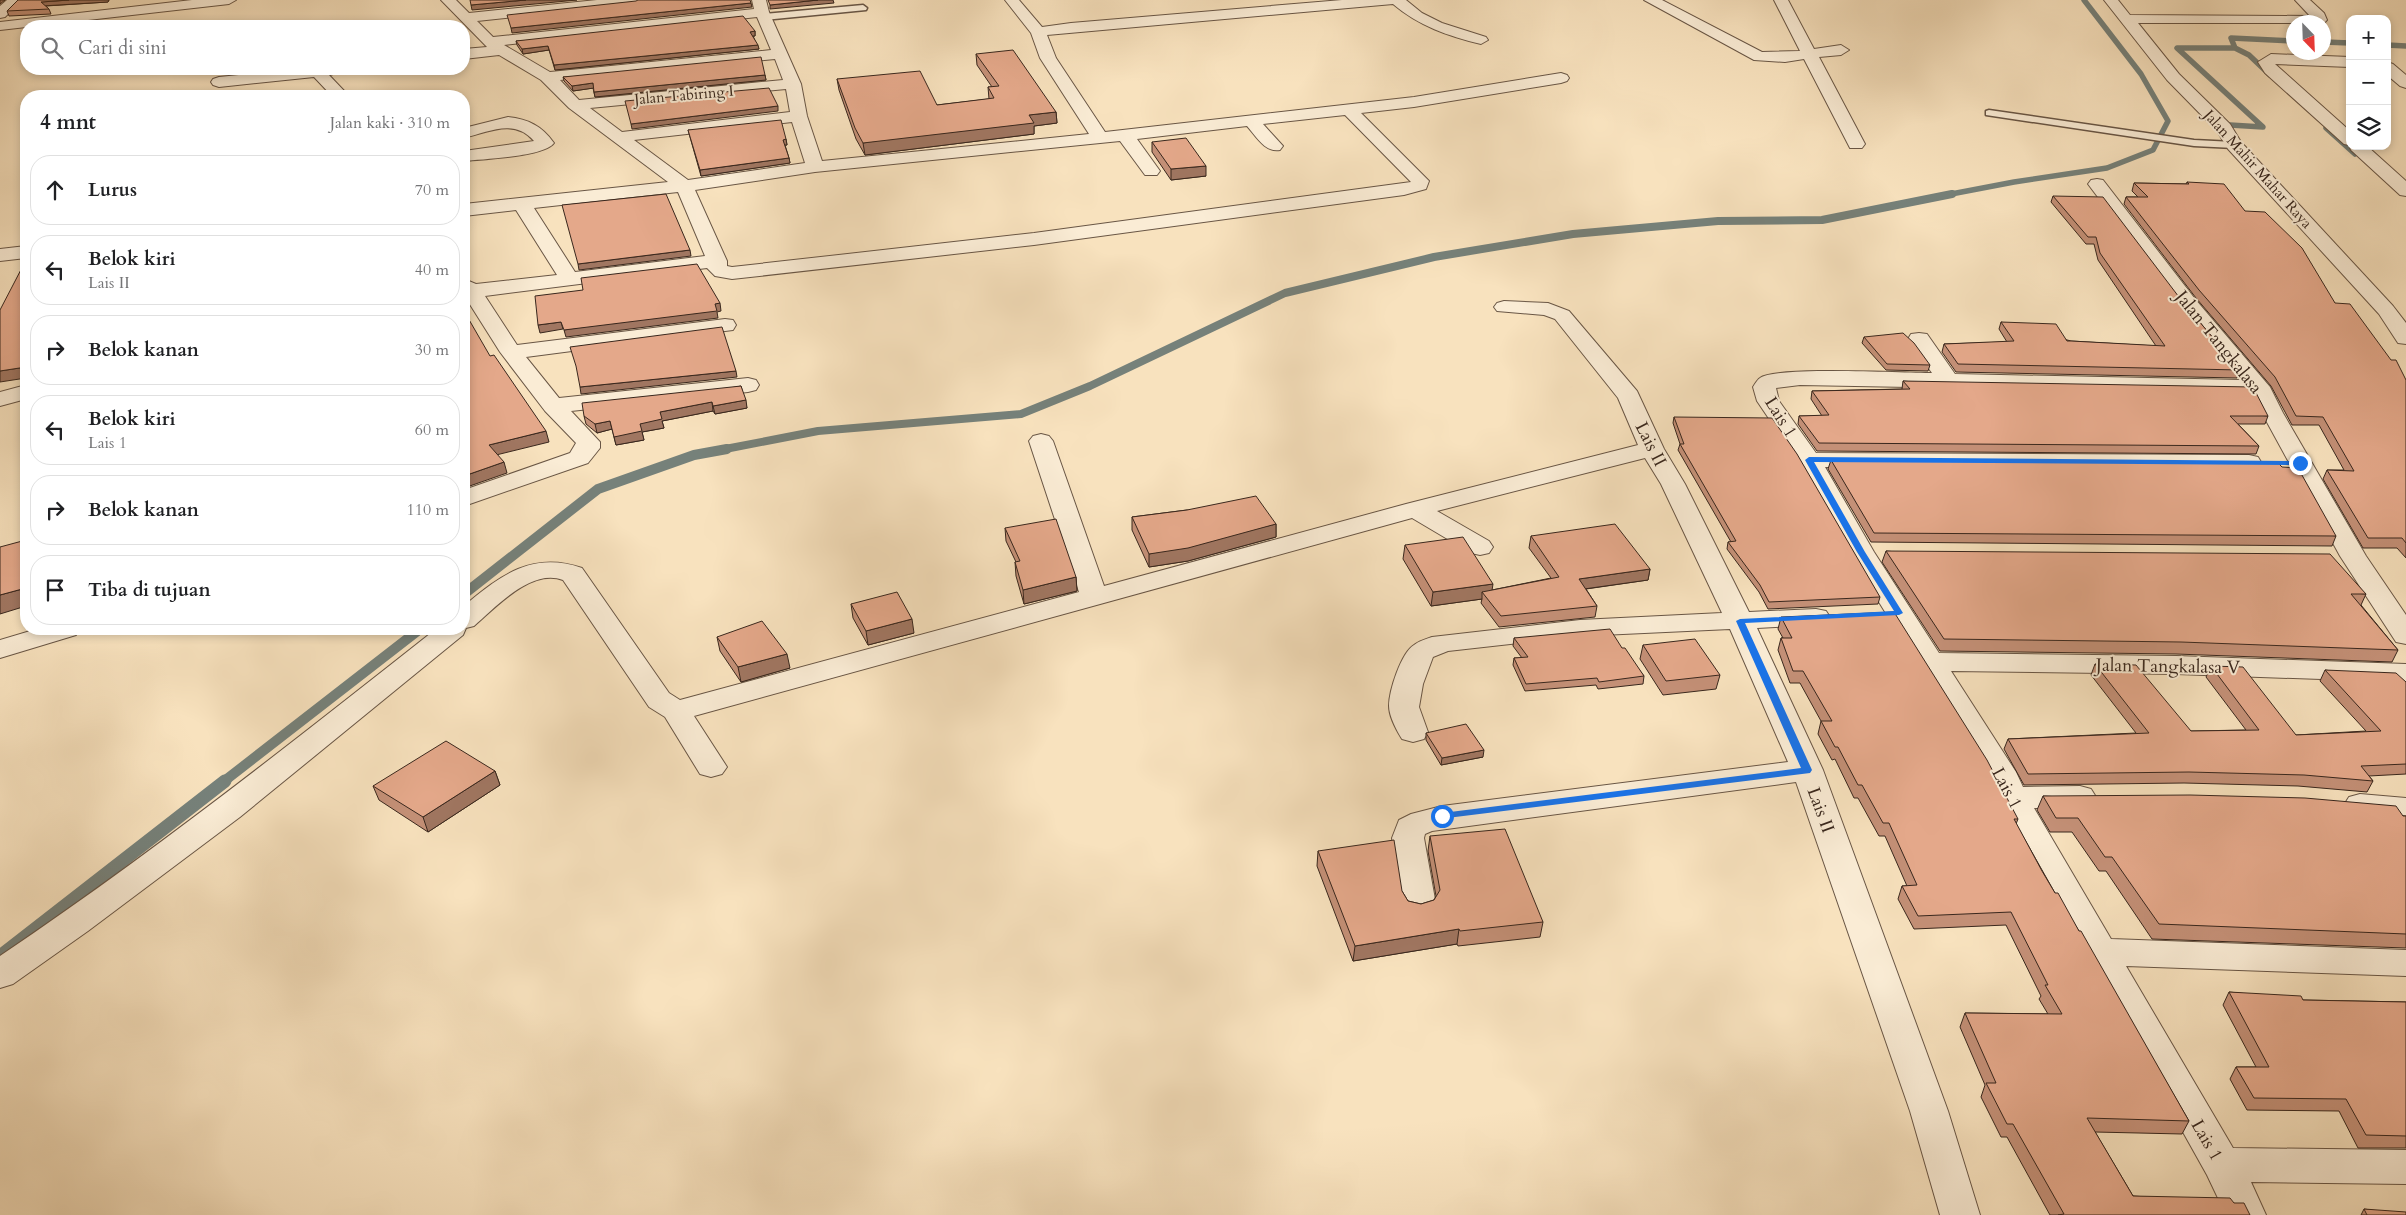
<!DOCTYPE html>
<html lang="id">
<head>
<meta charset="utf-8">
<style>
  body { margin:0; font-family:Cardo,serif; background:#f2f2f2; color:#202124 }
  .controls { position:absolute; right:15px; top:15px; display:grid; overflow:hidden; border-radius:10px; box-shadow:0 2px 8px #0003 }
  .controls button { width:45px; height:45px; display:grid; place-items:center; padding:0; border:0; border-bottom:1px solid #e0e0e0; background:#fff; color:#202124; font:25px sans-serif }
  .compass { position:absolute; left:2286px; top:15px; width:45px; height:45px; border-radius:50%; background:#fff; box-shadow:0 2px 8px #0003; rotate:157deg }
  .stop { position:absolute; width:15px; height:15px; margin:-11px; border:4px solid #1a73e8; border-radius:50%; background:#fff }
  .stop.end { background:#1a73e8; border-color:#fff; box-shadow:0 1px 5px #0008 }
  .list { margin:0; padding:0; list-style:none }
  h2 { display:flex; justify-content:space-between; align-items:center; height:65px; margin:0; padding:0 20px; font-size:21px }
  h2 small { font-size:16px; font-weight:400; color:#757577 }
  .list li { display:grid; grid-template-columns:32px 1fr auto; gap:15px; align-items:center; box-sizing:border-box; height:70px; margin:0 10px 10px; padding:0 10px; border:1px solid #e0e0e0; border-radius:20px }
  .list b { display:block; font-size:19px; white-space:nowrap }
  .list p { margin:0; font-size:16px; white-space:nowrap; color:#757577 }
  .list em { font-size:16px; font-style:normal; color:#757577 }
  .icon { flex:none; width:28px; height:28px; fill:none; stroke:currentColor; stroke-width:2; stroke-linecap:round; stroke-linejoin:round }
  .map { position:relative; flex:none; width:2406px; height:1215px; overflow:hidden }
  .search { position:absolute; background:#fff; box-shadow:0 2px 8px #0003; left:20px; top:20px; width:450px; height:55px; display:flex; align-items:center; gap:12px; box-sizing:border-box; padding:0 18px; border-radius:20px; color:#757577; font-size:19px }
  .panel { position:absolute; background:#fff; box-shadow:0 2px 8px #0003; left:20px; top:90px; width:450px; height:545px; border-radius:20px }
  .map>svg:first-child { display:block }
  .lines { fill:none; stroke-linecap:round; stroke-linejoin:round }
  .stream-far3 { stroke:#76817a; stroke-width:5.5 }
  .stream-far2 { stroke:#76817a; stroke-width:8 }
  .stream-far1 { stroke:#76817a; stroke-width:10 }
  .stream { stroke:#76817a; stroke-width:13 }
  .service-casing { stroke:#695645; stroke-width:3 }
  .minor-casing { stroke:#695645; stroke-width:2 }
  .service { fill:#faecd5; fill-rule:evenodd }
  .minor { fill:#faecd5; fill-rule:evenodd }
  .wall { fill:#c49077; stroke:#39271d }
  .shaded-wall { fill:#a07661; stroke:#39271d }
  .building { fill:#e4a88a; stroke:#39271d }
  .route { fill:#1a73e8 }
  .labels { text-anchor:middle; stroke-width:4; stroke-linejoin:round; paint-order:stroke }
  .far-street-label { font-size:15px; fill:#39271d; stroke:#faecd5 }
  .street-label { font-size:18px; fill:#39271d; stroke:#faecd5 }
</style>
</head>
<body>
<div class="map">
<svg width="2406" height="1215" viewBox="0 0 2406 1215">
  <rect width="100%" height="100%" fill="#f8e2be"/>
  <filter id="stains"><feTurbulence type="fractalNoise" baseFrequency=".004" numOctaves="4"/><feColorMatrix values="0 0 0 0 .2 0 0 0 0 .09 0 0 0 0 .02 0 0 0 .5 -.17"/></filter>
  <radialGradient id="worn" r=".72"><stop offset=".6" stop-color="#630" stop-opacity="0"/><stop offset="1" stop-color="#630" stop-opacity=".3"/></radialGradient>
  <g class="lines">
    <path class="stream-far3" d="M2324,42L2350,43
      M2387,45L2406,46
      M2235,48L2249,55L2270,75
      M2230,125L2263,127L2177,48H2235L2231,38L2294,41
      M2326,128L2355,154
      M1946,195L2014,182L2107,168L2153,150L2168,121L2141,74L2084,0"/>
    <path class="stream-far2" d="M720,450L818,431L1021,414L1090,386L1285,293L1434,257L1573,234L1718,221L1822,220L1952,194"/>
    <path class="stream-far1" d="M464,594L598,489L694,455L727,449
      M223,782L420,629"/>
    <path class="stream" d="M0,956L225,781"/>
    <defs>
      <path id="service" d="M863,5L867,8L866,10L764,20L760,17L764,14Z
        M1989,110L2194,140L2234,142L2239,145L2234,148L2194,146L1986,115V111Z"/>
      <path id="minor" d="M7,0H22L5,17L0,18V6Z
        M192,0H236L229,4L0,30V22Z
        M441,0H456L469,13L597,0H644L637,4L477,21L493,37L754,9L752,0H766L769,12L801,84L807,116L822,161L1089,134L1040,58L1031,33L1005,0H1019L1042,27L1071,23L1342,0H1406L1422,13L1442,23L1486,37L1488,40L1481,44C1448,36 1419,26 1393,4L1047,35L1056,58L1105,132L1414,97L1561,73L1567,75L1569,78L1567,81L1561,83L1414,107L1361,113L1429,181L1426,189L1404,195L1034,245L732,279L715,276L707,268L485,296L517,345L725,319L733,320L736,325L733,330L725,331L526,357L559,398L748,378L756,380L759,385L756,390L748,392L571,411L600,442V448L588,463L464,506V490L570,453L576,443L545,411L500,352L464,295V279L476,284L557,275L516,210L464,216V204L668,182L569,108L541,80L499,55L464,59V49L487,47ZM757,17L771,50L550,72L504,45ZM775,59L783,80L579,100L560,80ZM786,89L790,112L622,132L590,108ZM1345,115L1411,182L1034,233L732,267L727,266V261L695,190L815,172L1120,141L1145,175H1157L1160,171L1137,139L1247,126C1256,136 1265,153 1280,150L1283,146L1263,124ZM792,122L805,163L688,180L634,140ZM678,192L705,256L575,272L534,208Z
        M1644,0H1662L1762,52L1800,51L1774,0H1788L1814,49L1841,45L1849,50L1841,55L1819,57L1865,144L1862,148H1850L1804,59L1785,62L1754,60Z
        M2104,0H2118L2130,15L2310,16L2295,0H2310L2324,13L2327,20L2324,23H2138L2179,74L2230,124L2241,142L2393,306L2406,323V344L2398,343L2379,314L2228,149L2217,131L2167,80Z
        M2271,54L2350,57V67L2275,64L2350,131V146H2367L2406,181V196L2400,195L2351,150L2349,145L2344,144L2265,73L2258,62Z
        M2387,62L2393,64L2406,75V88L2400,86L2387,75Z
        M299,69H344L342,72L329,75L349,96H332L314,77L219,87L213,85L211,82L213,79L219,77Z
        M508,117C528,119 542,126 554,143C544,157 482,159 464,161V151L534,141C514,118 489,132 464,138V128Z
        M2097,179L2103,180L2195,299L2270,387L2283,413L2366,556L2406,615V644L2396,642L2340,556L2251,393L1800,385L1776,388L1779,401L1816,453L2249,455L2258,457L2261,462L2258,467L2249,469L1825,467L1874,552L1939,653L2176,656L2406,664V682L2176,674L1951,671L2016,772L2023,787L2080,786L2091,789L2096,797L2091,805L2080,808H2034L2111,939L2406,950V976L2126,966L2233,1148L2406,1150V1184L2251,1182L2266,1215H2226L2207,1175L1996,798L1984,772L1848,552L1797,460L1757,401L1753,387C1755,384 1757,380 1760,378C1775,366 1905,373 1932,373L1908,339L1911,334L1919,333L1927,334L1955,374L2241,380L2181,307L2091,188L2088,184L2091,180Z
        M26,246V258L0,261V249Z
        M1504,301L1548,303L1569,311L1637,391L1664,449L1685,484L1749,612L1816,609L1826,611L1830,617L1826,623L1816,625L1757,628L1823,770L1948,1111L1980,1215H1940L1910,1111L1796,782L1432,831L1425,834L1424,838L1436,905L1431,914L1419,917L1407,914L1402,905L1392,838L1399,820L1411,814L1442,806L1788,762L1730,629L1580,636L1448,651L1433,657L1423,684L1419,707L1428,732L1424,739L1413,742L1402,739C1397,731 1389,716 1389,706C1389,691 1401,653 1414,645C1419,641 1426,639 1432,637L1580,620L1722,613L1661,484L1645,458L1437,511L1489,541L1493,547L1489,553L1480,555L1471,553L1412,518L694,716L727,767L722,774L711,777L700,774L665,717L649,707L563,580C531,568 496,607 474,626L466,628L463,635L240,817L88,931L13,984L0,988V956C151,854 293,742 436,629H464V606C501,575 532,551 582,568L669,693L680,700L1079,592L1029,441L1033,436L1041,434L1049,436L1053,441L1104,586L1406,504L1638,445L1618,398L1555,319L1544,315L1497,311L1494,307L1497,303Z
        M26,385V399L0,406V392Z
        M37,629H80L76,635L0,658V640Z
        M2360,794L2406,798V820L2360,816L2349,813L2344,805L2349,797Z"/>
    </defs>
    <use href="#service" class="service-casing"/>
    <use href="#minor" class="minor-casing"/>
    <use href="#service" class="service"/>
    <use href="#minor" class="minor"/>
  </g>
  <path class="wall" d="M18,0H109L108,2L46,6L49,9L51,14L9,16L7,11Z
    M755,31V36H753L759,49L555,70L549,50L523,54L517,45L516,41Z
    M976,54L1056,112L1057,123L1034,126V134L865,155L856,139L839,90L837,79L937,105L989,99L988,87H992L977,65Z
    M765,75L766,80L595,97L593,88L573,91L564,81L563,77Z
    M688,130L786,139L787,145H785L789,158L790,163L701,176Z
    M1152,142L1206,176L1171,180L1152,152Z
    M2187,182L2245,211L2335,303L2406,380V558L2397,548H2363L2323,479L2327,470H2344L2319,425H2292L2271,386L2196,298L2124,204L2126,197H2138L2132,191L2134,183L2186,184Z
    M2053,196L2182,301L2240,370L2237,378L1956,372L1942,352L1944,344L2007,342L1999,329L2001,322L2071,341L2156,346L2098,260L2094,244H2086L2051,202Z
    M1864,337L1930,365L1928,371L1886,370L1862,343Z
    M1903,381L2268,416L2265,424H2238L2259,446L2256,454L1817,451L1798,424L1799,416H1822L1811,399L1812,391L1902,389Z
    M741,386L747,408L715,414L713,411L662,421L664,428L642,432L644,440L616,445L612,429L597,433L586,424L584,416Z
    M1674,417L1880,597L1878,604L1768,609L1759,592L1727,549L1728,542H1731L1678,450L1680,444L1673,423Z
    M1831,460L2336,536L2332,546L1871,542L1828,469Z
    M1187,510L1276,524V537L1188,561L1149,567L1132,530V517Z
    M1005,528L1076,577L1077,591L1024,604L1016,576L1015,562H1016L1006,541Z
    M1531,536L1650,569L1648,580L1586,589L1597,606L1595,617L1499,627L1481,603L1482,599L1431,606L1403,559L1405,545L1492,590L1551,578L1529,548Z
    M1886,551L2366,594L2361,605L2398,650L2392,662L2176,654L1940,651L1882,562Z
    M851,604L914,633L868,645L853,618Z
    M1781,617L2018,819L2016,824L2055,893L2079,931L2189,1121L2182,1134L2095,1132L2133,1196L2234,1203L2250,1215H2050L2007,1137H2001L1981,1097L1985,1085L1960,1027L1965,1013L2048,1014L2039,999L2041,996L2006,925L1914,929L1898,899L1902,886H1907L1885,836H1879L1858,798H1854L1835,759L1832,760L1818,734L1821,721L1800,683H1790L1778,650L1781,638H1783L1778,629Z
    M717,637L790,668L741,682L720,651Z
    M1514,638L1622,648L1644,676L1643,684L1598,689L1596,685L1525,691L1513,665L1514,658H1522L1513,646Z
    M1643,645L1720,675L1716,689L1663,695L1640,659Z
    M2095,664L2191,731L2246,730L2206,677L2211,666L2296,735L2366,731L2320,681L2325,670L2406,682V774L2369,776L2373,781L2367,792L2298,786L2184,783L2024,785L2004,749L2008,739L2136,733L2091,675Z
    M1426,733L1483,757L1441,765L1426,740Z
    M495,771L500,785L428,832L379,800L373,786Z
    M2043,796L2406,816V948L2152,939L2106,871H2099L2072,832H2050L2037,810Z
    M1430,836L1543,922L1540,937L1458,946L1457,944L1353,961L1317,866L1318,851L1402,891L1408,901L1421,904L1434,900L1436,896L1428,851Z
    M2229,992L2303,1000L2406,1002V1148H2358L2339,1111L2247,1110L2230,1079L2236,1067H2256L2223,1005Z
    M2364,1209L2406,1215H2361Z"/>
  <path class="shaded-wall" d="M0,0H5L0,4Z
    M69,0H109L108,2L42,6L41,2Z
    M526,0H577L472,10L471,5Z
    M818,0H833L834,3L770,9V5Z
    M751,3L752,7L512,33L511,28Z
    M755,31V36H751L750,32Z
    M758,45L759,49L555,70L554,65Z
    M548,46L549,50L523,54L522,49Z
    M765,75L766,80L595,97L594,92Z
    M593,83L594,88L573,91L572,86Z
    M778,106V111L632,129L631,124Z
    M1056,112L1057,123L1034,126V134L865,155L863,143L1029,115Z
    M786,139L787,145H784L783,140Z
    M789,158L790,163L701,176L700,170Z
    M1206,166V176L1171,180V169Z
    M690,250L691,256L579,270L578,264Z
    M720,303L721,311L717,312L718,318L566,337L564,330Z
    M561,322L563,329L540,333L538,325Z
    M26,367V378L0,382V371Z
    M736,371L737,377L581,394L580,387Z
    M746,400L747,408L715,414L713,406Z
    M712,402L713,411L662,421L664,428L642,432L644,440L616,445L614,437L640,424L660,412Z
    M610,421L612,429L597,433L595,424Z
    M546,431L549,442L492,456L489,445Z
    M504,462L507,473L464,488V476Z
    M1276,524V537L1188,561L1149,567V554Z
    M1650,569L1648,580L1577,590L1579,579Z
    M1076,577L1077,591L1024,604L1023,590Z
    M1493,584L1491,597L1482,592V599L1431,606L1433,592Z
    M26,588V606L0,614V595Z
    M912,619L914,633L868,645L866,631Z
    M787,654L790,668L741,682L738,667Z
    M1484,750L1483,757L1441,765L1442,758Z
    M495,771L500,785L428,832L423,817Z
    M1459,929L1457,944L1353,961L1355,946Z"/>
  <path class="building" d="M18,0H69L41,2L49,9L7,11Z
    M470,0H526L471,5Z
    M638,0H750L751,3L511,28L507,15L636,1Z
    M768,0H818L770,5Z
    M743,16L755,31L750,32L758,45L554,65L548,46L522,49L516,41Z
    M1013,50L1056,112L1029,115L1034,123L863,143L855,128L837,79L920,71L937,105L994,98L988,87L999,86L976,54Z
    M761,57L765,75L594,92L593,83L572,86L563,77Z
    M769,88L778,106L631,124L625,101Z
    M781,120L786,139L783,140L789,158L700,170L688,130Z
    M1186,138L1206,166L1171,169L1152,142Z
    M2187,182L2224,184L2245,211L2265,212L2302,248L2335,303L2350,304L2391,360H2396L2406,380V543L2402,538H2368L2327,470L2354,471L2323,417L2296,416L2275,377L2199,290L2126,197H2148L2134,183L2189,184Z
    M666,194L690,250L578,264L562,205Z
    M2053,196L2103,197L2182,301L2240,370L1958,364L1944,344L2014,341L2001,322L2056,324L2067,341H2071L2165,346L2100,253L2096,237H2088Z
    M26,260V367L0,371V310Z
    M697,264L720,303L715,304L717,311L564,330L561,322L538,325L535,296L583,290L581,278Z
    M464,311L490,356L494,355L546,431L489,445L504,462L464,476Z
    M722,327L736,371L580,387L576,366L570,347Z
    M1903,333L1914,343L1930,365L1887,364L1864,337Z
    M1903,381L2253,387L2268,416H2230L2259,446L1819,443L1799,416L1829,415L1812,391L1910,389Z
    M741,386L746,400L713,406L712,402L660,412L662,419L640,424L642,431L614,437L610,421L595,424L584,416L582,403Z
    M1674,417L1772,418L1797,454L1880,597L1769,602L1760,585L1728,542L1736,541L1680,444H1684Z
    M1831,460L2277,462L2282,467L2298,468L2336,536L1874,533Z
    M1256,496L1276,524L1188,548L1149,554L1132,517L1187,510Z
    M1056,519L1076,577L1023,590L1015,562L1020,561L1005,528Z
    M1615,524L1650,569L1579,579L1597,606L1501,616L1482,592L1559,577L1531,536Z
    M1463,537L1493,584L1433,592L1405,545Z
    M26,540V588L0,595V547Z
    M1886,551L2330,554L2366,594H2351L2398,650L2181,642L1944,639Z
    M897,592L912,619L866,631L851,604Z
    M1894,612L1987,760L2018,819H2014L2042,871L2055,893H2058L2079,931H2081L2189,1121L2087,1118L2133,1196L2230,1198L2234,1203H2244L2250,1215H2058L2064,1214L2013,1124H2007L1986,1083H1996L1965,1013L2062,1014L2045,985H2048L2011,912L1918,916L1902,886L1917,885L1889,823H1883L1862,785H1858L1838,747H1835L1821,721H1832L1803,671H1793L1781,638H1792L1781,617Z
    M762,621L787,654L738,667L717,637Z
    M1610,629L1622,648H1625L1644,676L1599,682L1597,678L1526,684L1514,658L1528,657L1514,638Z
    M1695,639L1720,675L1666,681L1643,645Z
    M2095,664L2136,665L2191,731L2259,730L2211,666L2243,667L2296,735L2381,731L2325,670L2396,673L2406,682V764L2361,766L2373,781L2304,775L2189,772L2028,774L2008,739L2149,733Z
    M1466,724L1484,750L1442,758L1426,733Z
    M446,741L495,771L423,817L373,786Z
    M2190,795L2305,798L2396,806L2403,816H2406V934L2159,924L2112,857H2105L2078,818H2056L2043,796Z
    M1505,829L1543,922L1460,931L1459,929L1355,946L1318,851L1394,840L1402,891L1408,901L1421,904L1434,900L1440,890L1430,836Z
    M2229,992L2301,996L2303,1000L2406,1002V1136L2366,1135L2346,1099L2254,1098L2236,1067H2269Z
    M2364,1209L2406,1212V1215H2367Z"/>
  <path class="route" d="M1809,457L2300,461L2304,463L2300,465L1814,462L1865,552L1903,613L1899,615L1745,623L1812,770L1810,773L1439,819V814L1442,813L1801,768L1736,621L1740,619L1894,611L1857,552L1805,460Z"/>
  <g class="labels">
    <g class="far-street-label">
      <text transform="translate(684 95) rotate(-5)" y="5">Jalan Tabiring I</text>
      <text transform="translate(2258 169) rotate(48)" y="5">Jalan Mahir Mahar Raya</text>
    </g>
    <g class="street-label">
      <text transform="translate(2219 342) rotate(51)" y="6">Jalan Tangkalasa</text>
      <text transform="translate(1781 417) rotate(58)" y="6">Lais 1</text>
      <text transform="translate(1651 444) rotate(63)" y="6">Lais II</text>
      <text transform="translate(2168 666) rotate(1)" y="6">Jalan Tangkalasa V</text>
      <text transform="translate(2007 788) rotate(62)" y="6">Lais 1</text>
      <text transform="translate(1821 810) rotate(70)" y="6">Lais II</text>
      <text transform="translate(2207 1140) rotate(60)" y="6">Lais 1</text>
    </g>
  </g>
  <rect width="100%" height="100%" filter="url(#stains)"/>
  <rect width="100%" height="100%" fill="url(#worn)"/>
</svg>
<div class="controls">
<button>+</button>
<button>−</button>
<button><svg class="icon" aria-label="layers" viewBox="0 0 24 24"><path d="M12 4l9 5-9 5-9-5zM3 14l9 5 9-5"/></svg></button>
</div>
<svg class="compass" viewBox="-18 -18 36 36"><path d="M0-13l5 13h-10z" fill="#e53935"/><path d="M0 13l5-13h-10z" fill="#757577"/></svg>
<div class="stop" style="left:1442px;top:816px"></div>
<div class="stop end" style="left:2300px;top:463px"></div>
<div class="search"><svg class="icon" aria-label="search" viewBox="0 0 24 24"><circle cx="10" cy="10" r="6"/><path d="M15 15l6 6"/></svg>Cari di sini</div>
<section class="panel">
<h2>4 mnt<small>Jalan kaki · 310 m</small></h2>
<ul class="list">
<li><svg class="icon" aria-label="ahead" viewBox="0 0 24 24"><path d="M12 20V5M6 11l6-6 6 6"/></svg><div><b>Lurus</b></div><em>70 m</em></li>
<li><svg class="icon" aria-label="left" viewBox="0 0 24 24"><path d="M17 20v-9H6M10 6l-5 5 5 5"/></svg><div><b>Belok kiri</b><p>Lais II</p></div><em>40 m</em></li>
<li><svg class="icon" aria-label="right" viewBox="0 0 24 24"><path d="M7 20v-9h11M14 6l5 5-5 5"/></svg><div><b>Belok kanan</b></div><em>30 m</em></li>
<li><svg class="icon" aria-label="left" viewBox="0 0 24 24"><path d="M17 20v-9H6M10 6l-5 5 5 5"/></svg><div><b>Belok kiri</b><p>Lais 1</p></div><em>60 m</em></li>
<li><svg class="icon" aria-label="right" viewBox="0 0 24 24"><path d="M7 20v-9h11M14 6l5 5-5 5"/></svg><div><b>Belok kanan</b></div><em>110 m</em></li>
<li><svg class="icon" aria-label="arrive" viewBox="0 0 24 24"><path d="M6 21V4h12l-3 4 3 4H6"/></svg><div><b>Tiba di tujuan</b></div></li>
</ul>
</section>
</div>
</body>
</html>
